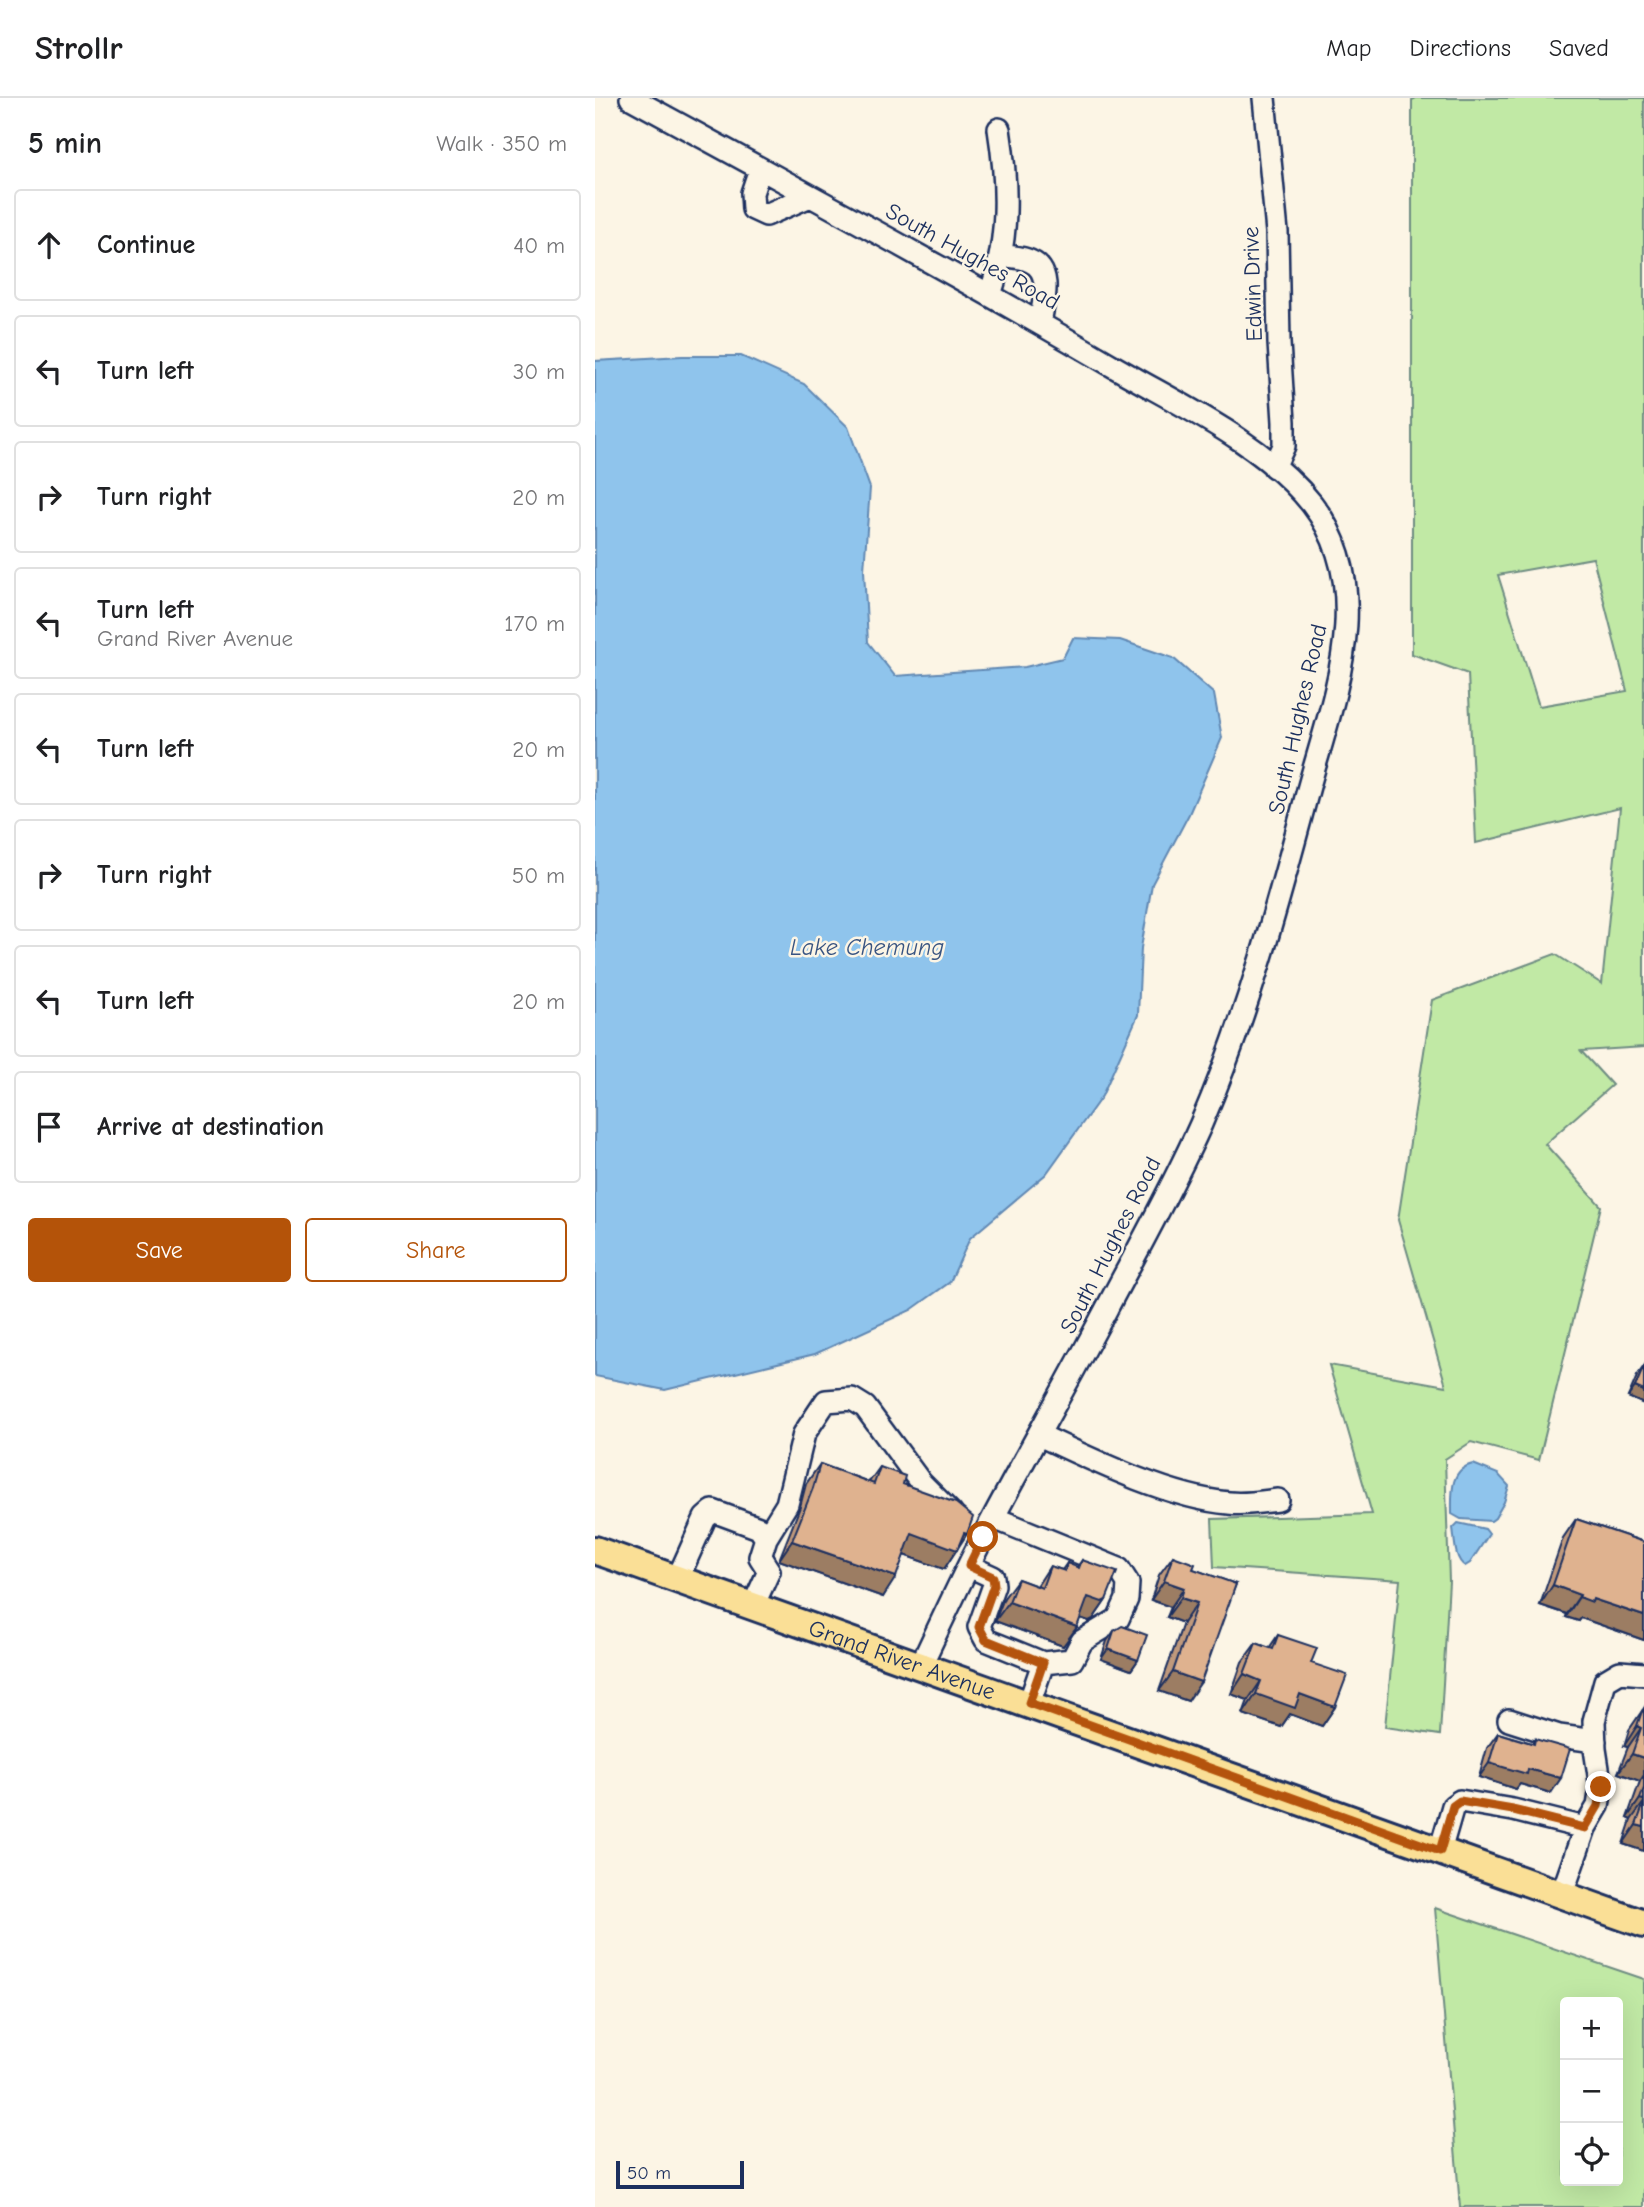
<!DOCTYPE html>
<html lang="en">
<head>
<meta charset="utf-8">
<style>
  body { margin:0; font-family:"Comic Neue",sans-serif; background:#f6f6f6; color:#202124 }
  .controls { position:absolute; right:21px; bottom:21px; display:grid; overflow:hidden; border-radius:7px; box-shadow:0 7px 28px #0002 }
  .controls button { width:63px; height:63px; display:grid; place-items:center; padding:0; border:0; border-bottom:2px solid #e0e0e0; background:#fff; color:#202124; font:35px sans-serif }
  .scale { position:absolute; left:21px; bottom:18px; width:128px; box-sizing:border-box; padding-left:7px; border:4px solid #1b2f5e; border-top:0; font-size:19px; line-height:24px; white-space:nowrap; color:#1b2f5e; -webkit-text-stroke:5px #fcf5e5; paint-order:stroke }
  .stop { position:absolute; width:21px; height:21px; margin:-16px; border:5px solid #b45309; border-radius:50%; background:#fff }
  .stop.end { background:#b45309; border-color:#fff; box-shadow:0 2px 7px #0008 }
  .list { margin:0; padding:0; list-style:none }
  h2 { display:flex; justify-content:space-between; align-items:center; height:91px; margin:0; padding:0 28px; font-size:30px }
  h2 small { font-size:23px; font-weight:400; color:#757577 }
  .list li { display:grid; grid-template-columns:46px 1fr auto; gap:21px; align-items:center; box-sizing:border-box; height:112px; margin:0 14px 14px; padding:0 14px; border:2px solid #e0e0e0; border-radius:7px }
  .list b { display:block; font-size:26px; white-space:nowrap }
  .list p { margin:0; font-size:23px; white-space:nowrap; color:#757577 }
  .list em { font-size:23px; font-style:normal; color:#757577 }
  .actions { display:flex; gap:14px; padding:21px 28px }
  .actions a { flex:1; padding:16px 0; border:2px solid #b45309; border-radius:7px; text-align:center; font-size:24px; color:#b45309 }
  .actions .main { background:#b45309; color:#fff }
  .icon { flex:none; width:38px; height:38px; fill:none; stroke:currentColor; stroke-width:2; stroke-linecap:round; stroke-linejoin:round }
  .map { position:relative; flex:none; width:1049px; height:2109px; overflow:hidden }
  header { display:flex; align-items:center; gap:42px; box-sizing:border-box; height:98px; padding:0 35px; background:#fff; border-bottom:2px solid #e0e0e0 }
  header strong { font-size:33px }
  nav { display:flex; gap:38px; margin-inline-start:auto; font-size:24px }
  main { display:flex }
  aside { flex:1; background:#fff }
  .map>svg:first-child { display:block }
  .green { fill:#c1e9a5; stroke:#6e8c82; stroke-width:2; fill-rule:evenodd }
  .water { fill:#8fc4ec; stroke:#6188b3; stroke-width:2 }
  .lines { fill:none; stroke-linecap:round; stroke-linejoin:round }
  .minor-casing { stroke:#1b2f5e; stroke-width:26 }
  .major-casing { stroke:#1b2f5e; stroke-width:32 }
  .minor { stroke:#fcf5e5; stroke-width:21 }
  .major { stroke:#fadf96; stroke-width:26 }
  .wall { fill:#c0997b; stroke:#1b2f5e; stroke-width:2 }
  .shaded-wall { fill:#9c7d64; stroke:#1b2f5e; stroke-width:2 }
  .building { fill:#dfb28f; stroke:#1b2f5e; stroke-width:2 }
  .route { stroke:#b45309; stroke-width:9 }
  .labels { text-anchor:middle; stroke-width:5; stroke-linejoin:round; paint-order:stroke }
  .street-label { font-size:23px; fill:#1b2f5e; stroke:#fcf5e5 }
  .water-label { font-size:24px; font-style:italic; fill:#385482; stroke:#fcf5e5 }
</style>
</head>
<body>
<header>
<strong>Strollr</strong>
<nav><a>Map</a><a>Directions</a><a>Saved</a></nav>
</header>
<main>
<aside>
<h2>5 min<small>Walk · 350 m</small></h2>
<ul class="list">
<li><svg class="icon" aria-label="ahead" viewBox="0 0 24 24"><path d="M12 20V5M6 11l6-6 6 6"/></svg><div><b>Continue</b></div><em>40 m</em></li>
<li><svg class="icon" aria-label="left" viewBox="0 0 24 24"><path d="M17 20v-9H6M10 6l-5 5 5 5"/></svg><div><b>Turn left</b></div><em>30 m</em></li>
<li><svg class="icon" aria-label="right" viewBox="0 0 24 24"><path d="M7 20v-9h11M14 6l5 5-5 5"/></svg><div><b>Turn right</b></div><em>20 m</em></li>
<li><svg class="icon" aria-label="left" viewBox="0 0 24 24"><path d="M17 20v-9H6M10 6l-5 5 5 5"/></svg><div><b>Turn left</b><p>Grand River Avenue</p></div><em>170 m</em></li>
<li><svg class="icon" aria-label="left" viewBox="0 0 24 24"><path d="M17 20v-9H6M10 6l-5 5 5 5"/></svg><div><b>Turn left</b></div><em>20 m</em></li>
<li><svg class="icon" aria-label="right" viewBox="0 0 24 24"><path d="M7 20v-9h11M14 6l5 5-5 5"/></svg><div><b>Turn right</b></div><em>50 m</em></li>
<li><svg class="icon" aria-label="left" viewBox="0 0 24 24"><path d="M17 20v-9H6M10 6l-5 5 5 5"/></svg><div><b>Turn left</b></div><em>20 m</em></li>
<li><svg class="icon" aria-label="arrive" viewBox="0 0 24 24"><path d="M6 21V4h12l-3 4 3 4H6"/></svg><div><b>Arrive at destination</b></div></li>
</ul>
<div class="actions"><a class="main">Save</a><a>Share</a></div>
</aside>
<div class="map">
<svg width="1049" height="2109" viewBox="0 0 1049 2109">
  <rect width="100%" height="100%" fill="#fcf5e5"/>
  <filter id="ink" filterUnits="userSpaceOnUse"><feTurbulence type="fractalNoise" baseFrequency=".0143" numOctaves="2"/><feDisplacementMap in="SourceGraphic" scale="14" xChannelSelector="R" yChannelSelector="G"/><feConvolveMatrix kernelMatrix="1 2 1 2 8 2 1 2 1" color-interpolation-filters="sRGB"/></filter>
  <g filter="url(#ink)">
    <path class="green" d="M821,0H1049V949L986,953L1017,987L950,1046L1006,1108L944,1362L876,1344L850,1361L854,1483L845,1637L790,1629L805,1482L619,1469L617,1421L777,1416L734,1267L851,1288L803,1122L837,902L960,856L1007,886L1025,710L881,745L873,576L817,556V2ZM998,460L1032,593L944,608L903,477Z
      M840,1810L1049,1881V2109H865ZM970,1904H1023V2083H970Z"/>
    <path class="water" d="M87,258H146L209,286L253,329L275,390L269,472L273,544L300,578L430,569L468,560L478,540L525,542L578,560L619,596L627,640L594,716L557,786L546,850L543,917L507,998L451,1076L375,1140L355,1184L316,1212L220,1256L70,1292L0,1278V263Z
      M878,1366L903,1376L914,1388L909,1404L900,1420L896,1423L866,1421L857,1416C857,1397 854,1371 878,1366Z
      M863,1425L890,1431L894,1436L875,1465L870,1468C859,1461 860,1442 858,1430Z"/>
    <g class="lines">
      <defs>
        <path id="minor" d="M36,0C199,89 363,177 523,271C587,308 670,346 717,406C783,491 738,600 713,692C683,805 652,919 606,1026C578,1089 544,1149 512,1210C472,1286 429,1361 389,1437C367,1479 347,1523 326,1567
          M669,0L682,134L684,245L689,324V348L679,369
          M165,71L157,95L158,111L171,117L215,98
          M407,157C415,159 427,159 435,163C459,173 448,205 445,225
          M395,197C414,141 413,89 404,31
          M444,1337C497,1362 575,1400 634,1405C650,1407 666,1404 683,1402
          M399,1420L524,1471L533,1485L532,1501L523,1521L487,1543L477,1562L448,1565L434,1606
          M171,1440L192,1406L209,1336L231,1303L257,1301L270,1309L326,1385L356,1415
          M374,1468L398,1479L399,1487L384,1529L391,1542L448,1565
          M82,1482L110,1420L118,1413L164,1430L171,1440L165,1459L174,1473L158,1508
          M914,1622L964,1638L1000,1643
          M845,1753L858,1708L865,1703L918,1712L990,1730
          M967,1796L990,1730L1003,1708L1006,1690L1000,1651L999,1623L1010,1583L1025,1574L1049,1576"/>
        <g id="major">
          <path id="s1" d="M0,1452L1049,1826"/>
        </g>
      </defs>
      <use href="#minor" class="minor-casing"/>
      <use href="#major" class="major-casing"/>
      <use href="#minor" class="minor"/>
      <use href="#major" class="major"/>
    </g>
    <path class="wall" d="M1049,1268V1306L1033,1299L1042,1278Z
      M225,1366L274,1384L285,1369L308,1386L363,1449L349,1471L309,1457L288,1499L184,1462L205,1409L211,1386Z
      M981,1421L1049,1444V1542L986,1520L984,1523L971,1519L972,1516L945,1507L968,1440Z
      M578,1458L598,1471L641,1486L593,1603L564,1593L588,1525L572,1519L576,1509L556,1502L564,1477Z
      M487,1462L511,1502L498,1521L494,1523L485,1520L482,1529L468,1548L400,1523L409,1500L423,1481L442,1488L455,1468L467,1472L472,1465L482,1469Z
      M519,1533L543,1562L536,1572L506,1561L512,1543Z
      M683,1537L716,1565L740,1609L727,1628L695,1616L686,1629L648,1616L653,1602L636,1596L647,1564L661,1545L674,1550Z
      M1049,1610V1753L1028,1746L1036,1722L1032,1720L1045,1683L1023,1675L1033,1649L1029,1648L1034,1632Z
      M903,1635L937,1645L940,1641L956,1695L925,1686L921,1691L884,1679L892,1650Z"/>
    <path class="shaded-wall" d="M1040,1289L1049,1293V1306L1033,1299Z
      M317,1435H369L372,1436L349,1471L303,1455Z
      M197,1443L301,1479L288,1499L184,1462Z
      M569,1483L589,1490L576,1509L556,1502Z
      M958,1487L985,1497L972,1516L945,1507Z
      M493,1499L511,1502L498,1521L494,1523L479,1518Z
      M984,1499L998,1501L1049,1518V1542L986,1520L984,1523L971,1519Z
      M586,1500L602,1505L588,1525L572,1519Z
      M414,1504L482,1529L468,1548L400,1523Z
      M513,1551L543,1562L536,1572L506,1561Z
      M578,1574L606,1584L593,1603L564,1593Z
      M649,1576L666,1583L653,1602L636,1596Z
      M661,1596H705L740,1609L727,1628L695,1616L686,1629L648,1616Z
      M1042,1628L1046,1630L1033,1649L1029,1648Z
      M1037,1656L1049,1660V1677L1045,1683L1023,1675Z
      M894,1665L933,1671L966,1680L956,1695L925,1686L921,1691L884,1679Z
      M1045,1701L1049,1702V1704L1036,1722L1032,1720Z
      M1041,1727L1049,1729V1753L1028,1746Z"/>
    <path class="building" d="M1049,1268V1293L1040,1289Z
      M225,1366L279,1386L285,1369L310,1378L308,1386L361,1405L378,1419L372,1436L369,1435L362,1452L317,1435L301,1479L197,1443L218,1390Z
      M981,1421L1049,1444V1518L998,1501L997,1504L984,1499L985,1497L958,1487Z
      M578,1458L600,1466L598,1471L641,1486L606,1584L578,1574L602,1505L586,1500L589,1490L569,1483Z
      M487,1462L522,1474L511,1502L507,1504L493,1499L482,1529L414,1504L423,1481L447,1490L455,1468L470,1473L472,1465L484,1470Z
      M527,1528L552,1537L543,1562L513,1551L519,1533Z
      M683,1537L722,1550L716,1565L752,1577L740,1609L705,1596L700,1610L661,1596L666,1583L649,1576L661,1545L678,1551Z
      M1047,1613L1049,1614V1660L1037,1656L1046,1630L1042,1628Z
      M903,1635L939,1646L940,1641L975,1651L966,1680L933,1671L932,1676L894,1665Z
      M1049,1690V1702L1045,1701Z
      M1049,1705V1729L1041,1727Z"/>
  </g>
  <g class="lines" filter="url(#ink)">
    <path class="route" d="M388,1439L374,1468L398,1479L399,1487L384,1529L391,1542L448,1565L434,1605L845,1753L858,1708L865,1703L918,1712L990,1730L1003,1708L1006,1689"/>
  </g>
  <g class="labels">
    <g class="street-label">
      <text transform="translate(378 158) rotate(29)" y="8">South Hughes Road</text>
      <text transform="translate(657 186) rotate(-92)" y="8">Edwin Drive</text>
      <text transform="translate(702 621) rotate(-77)" y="8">South Hughes Road</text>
      <text transform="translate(515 1147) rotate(-63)" y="8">South Hughes Road</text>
      <text dy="8" stroke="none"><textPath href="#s1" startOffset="326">Grand River Avenue</textPath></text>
    </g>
    <g class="water-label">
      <text x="272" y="857">Lake Chemung</text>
    </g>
  </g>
</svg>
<div class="controls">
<button>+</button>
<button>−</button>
<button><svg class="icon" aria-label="locate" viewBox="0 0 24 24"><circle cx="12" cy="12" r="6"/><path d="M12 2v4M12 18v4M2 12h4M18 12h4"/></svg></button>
</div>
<div class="scale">50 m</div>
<div class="stop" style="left:388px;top:1439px"></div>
<div class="stop end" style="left:1006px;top:1689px"></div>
</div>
</main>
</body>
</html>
